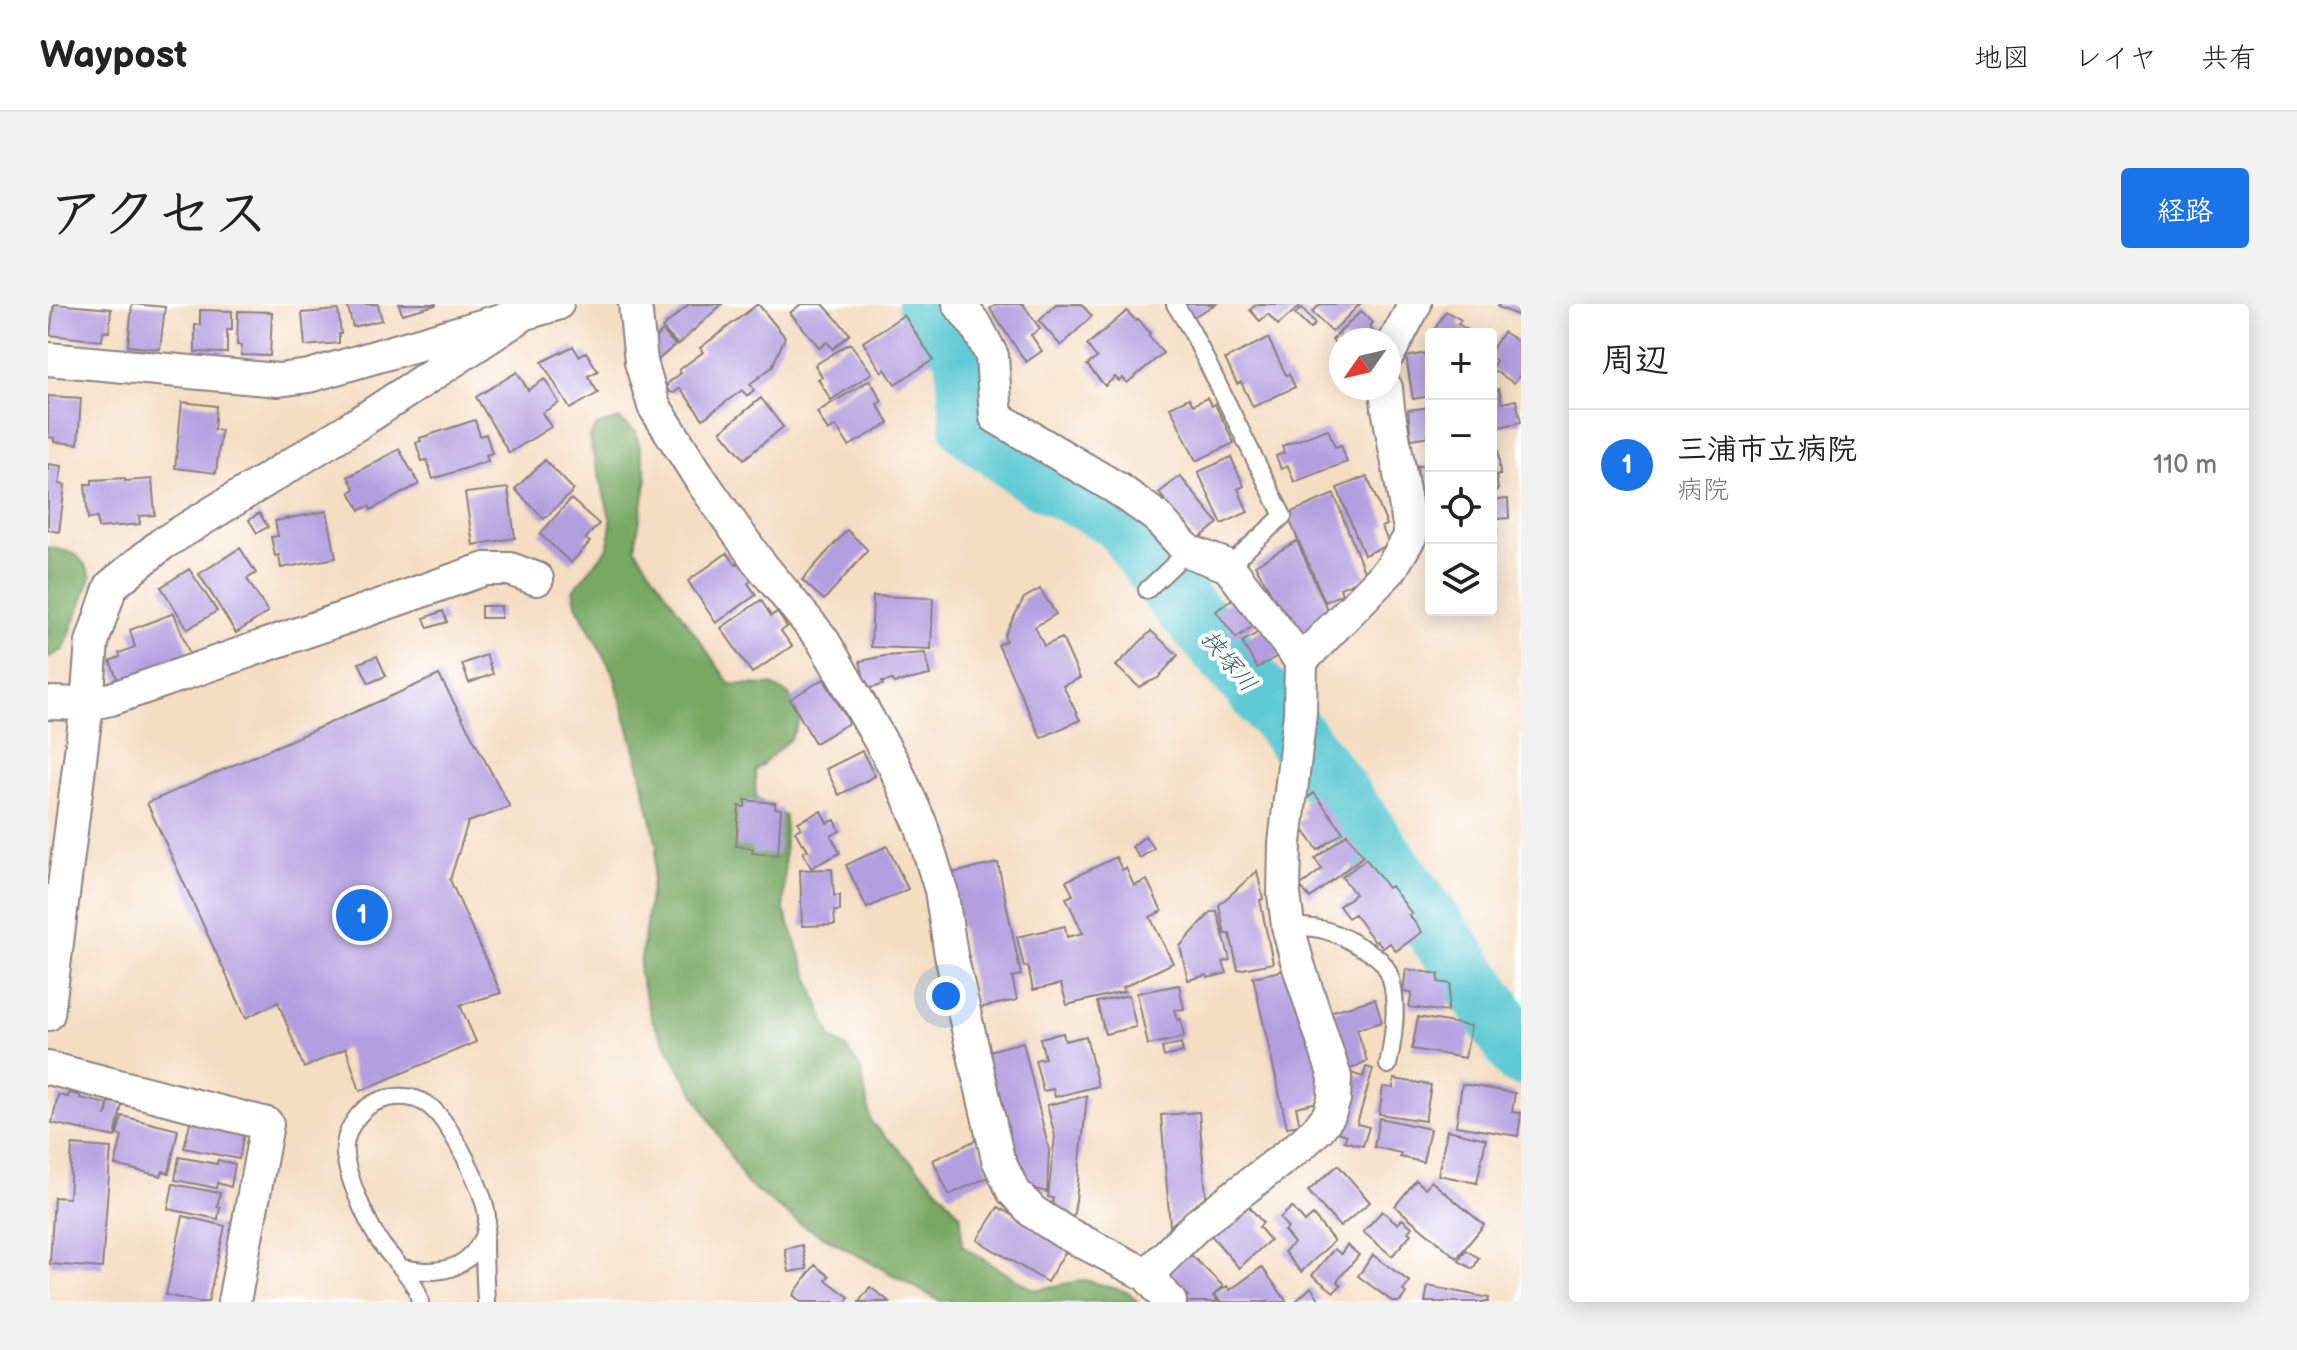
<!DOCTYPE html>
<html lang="ja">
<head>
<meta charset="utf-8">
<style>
  body { margin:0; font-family:"Balsamiq Sans","Klee One",sans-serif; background:#f2f2f2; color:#222 }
  .controls { position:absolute; right:24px; top:24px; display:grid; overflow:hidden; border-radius:8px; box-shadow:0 4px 20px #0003 }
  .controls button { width:72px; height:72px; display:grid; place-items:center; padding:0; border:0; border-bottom:2px solid #e0e0e0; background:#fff; color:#222; font:40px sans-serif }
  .compass { position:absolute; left:1281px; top:24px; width:72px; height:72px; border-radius:50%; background:#fff; box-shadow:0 4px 20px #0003; rotate:236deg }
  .you { position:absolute; left:898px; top:692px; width:28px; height:28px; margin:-20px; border:6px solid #fff; border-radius:50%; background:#1a73e8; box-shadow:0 0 0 12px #1a73e833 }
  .badge { display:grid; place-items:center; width:52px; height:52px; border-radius:50%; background:#1a73e8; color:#fff; font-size:26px; font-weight:700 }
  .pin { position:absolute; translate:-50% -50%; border:4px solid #fff; box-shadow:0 2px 8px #0006 }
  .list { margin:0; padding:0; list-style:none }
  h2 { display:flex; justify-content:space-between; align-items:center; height:104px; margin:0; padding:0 32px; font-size:34px }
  h2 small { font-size:26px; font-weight:400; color:#767676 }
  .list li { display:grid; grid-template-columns:52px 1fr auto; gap:24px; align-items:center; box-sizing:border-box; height:112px; padding:0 32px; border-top:2px solid #e0e0e0 }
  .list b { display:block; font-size:30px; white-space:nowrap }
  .list p { margin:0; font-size:26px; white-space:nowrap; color:#767676 }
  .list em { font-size:26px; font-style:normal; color:#767676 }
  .icon { flex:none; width:44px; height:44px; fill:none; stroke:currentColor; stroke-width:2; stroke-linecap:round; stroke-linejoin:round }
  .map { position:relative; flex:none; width:1473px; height:998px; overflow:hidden; border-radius:8px }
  header { display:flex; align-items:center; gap:48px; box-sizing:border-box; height:112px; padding:0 40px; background:#fff; border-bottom:2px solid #e0e0e0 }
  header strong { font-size:38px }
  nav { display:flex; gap:44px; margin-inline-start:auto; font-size:28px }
  .intro { display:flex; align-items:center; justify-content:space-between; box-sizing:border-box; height:192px; padding:0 48px }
  h1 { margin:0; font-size:56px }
  .button { padding:20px 36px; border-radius:8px; background:#1a73e8; color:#fff; font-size:28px; font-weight:700 }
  main { display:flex; gap:48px; padding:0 48px }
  aside { flex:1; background:#fff; border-radius:8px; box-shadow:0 4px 20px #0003 }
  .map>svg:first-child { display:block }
  .forest { fill:#78a963; stroke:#4d664f; stroke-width:2 }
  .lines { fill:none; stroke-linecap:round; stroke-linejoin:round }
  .river { stroke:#5ecad4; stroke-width:62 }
  .building { fill:#b39ee0 }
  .lane-casing { stroke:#8b807e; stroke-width:20 }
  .street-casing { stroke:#8b807e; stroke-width:36 }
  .lane { stroke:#fff; stroke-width:16 }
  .street { stroke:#fff; stroke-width:32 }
  .labels { text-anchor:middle; stroke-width:8; stroke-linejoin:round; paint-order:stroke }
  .water-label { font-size:24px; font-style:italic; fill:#375d71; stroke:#fff }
</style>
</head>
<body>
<header>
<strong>Waypost</strong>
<nav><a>地図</a><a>レイヤ</a><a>共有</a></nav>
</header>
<div class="intro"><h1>アクセス</h1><a class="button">経路</a></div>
<main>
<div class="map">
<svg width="1473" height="998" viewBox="0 0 1473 998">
  <rect width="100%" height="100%" fill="#fff"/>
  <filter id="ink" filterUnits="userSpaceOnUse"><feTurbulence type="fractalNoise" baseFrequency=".0125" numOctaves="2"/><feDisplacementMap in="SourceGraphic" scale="16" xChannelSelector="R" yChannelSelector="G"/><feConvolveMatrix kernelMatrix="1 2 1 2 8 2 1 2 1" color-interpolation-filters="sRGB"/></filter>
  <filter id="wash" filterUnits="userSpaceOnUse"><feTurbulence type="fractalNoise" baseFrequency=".006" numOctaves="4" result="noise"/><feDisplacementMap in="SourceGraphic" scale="32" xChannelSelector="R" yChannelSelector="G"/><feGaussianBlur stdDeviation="1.8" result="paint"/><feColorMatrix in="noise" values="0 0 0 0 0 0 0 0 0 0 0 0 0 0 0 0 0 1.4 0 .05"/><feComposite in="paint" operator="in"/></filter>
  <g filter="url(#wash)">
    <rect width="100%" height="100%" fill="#f4ddc1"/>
    <path class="forest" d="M571,115L588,128L599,173L587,244L682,380L724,381L741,391L752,416L743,434L707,467L708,494L737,512L736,606L783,734L799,745L813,766L823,818L887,881L913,912L914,942L986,986L1037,976L1080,988L1090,998L892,997L751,919L698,879L604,716L591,669L609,542L591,460L566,371L529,303L525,286L560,244L563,217L541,134L549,122Z
      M0,243C25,248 33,249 43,273L16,345L0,354Z"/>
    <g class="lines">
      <path class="river" d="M880,0L918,50L923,123L986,170L1071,214L1127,291L1234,415L1285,482L1432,687L1473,751"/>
    </g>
    <g id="blocks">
      <path class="building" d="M6,0L63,5L61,28L55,27L54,37L2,31Z
        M84,0L117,3L112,45L80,42Z
        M299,0H330L334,16L305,23Z
        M351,0H388V1L354,10Z
        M641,0H674L630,41L614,24Z
        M710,0L737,33L724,63L702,80L706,86L699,92L694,86L655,115L632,84L626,89L622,88L619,85V80L633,69L631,66L655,48L652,44Z
        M753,0H775L802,30L785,45L779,38L772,44L742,9Z
        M949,0H975L992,25L983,31L994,47L978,58L942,5Z
        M1008,0H1033L1044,12L1013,42L991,17Z
        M1135,0H1168L1143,14Z
        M1209,0H1250L1252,2L1230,21L1220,10L1212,17L1202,6Z
        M1273,0H1312L1284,28L1264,8Z
        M1451,0H1473V5L1469,11L1450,3Z
        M1254,4L1267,20L1262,25L1247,10Z
        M152,6L184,7V26H179V49L147,48V21H152Z
        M290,6L293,30H291V39L257,42L254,9Z
        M190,7L224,8L222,52L193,51L194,41H189Z
        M1079,7L1088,17L1090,15L1102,29L1100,31L1115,49L1079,79L1075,74L1071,77L1067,73L1057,82L1039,61L1049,54L1039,41Z
        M1313,7L1325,19L1321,23L1334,36H1293V45L1284,36Z
        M1398,7L1413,16L1410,20L1426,30H1394L1386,26Z
        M856,11L885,56L847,80L837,65L834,68L815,38Z
        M615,27L627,41L609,57L605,36Z
        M1455,28L1473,39V69L1466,79L1443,65L1448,56L1443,53V47Z
        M1220,34L1238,71L1241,70L1247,83L1205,103L1193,78L1189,80L1177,55Z
        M802,39L824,69L783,96L770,75L774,73L767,61Z
        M525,42L531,52L538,48L550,67L540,72L550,89L522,105L494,58Z
        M1383,48V92L1365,95L1358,53Z
        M469,68L480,86L497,75L511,99L494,109L503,123L461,149L428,93Z
        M822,76L834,97L829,100L841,119L801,142L788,122L780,127L769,108Z
        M1451,85L1454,99L1468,96L1473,118L1443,125V87Z
        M0,92L33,94L30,140L6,138V134L0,133Z
        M713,94L735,123L696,155L673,127Z
        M1141,94L1145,101L1159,94L1164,102L1167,100L1186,139L1148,157L1122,103Z
        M134,98L168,102L166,126H173L168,169L127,164Z
        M1383,103V132L1363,135L1360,106Z
        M427,116L432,132L438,130L444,149L438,151L440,157L385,175L379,156L374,157L368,139L373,137L372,134Z
        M1280,125L1287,143L1293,141L1299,158L1246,178L1240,162L1233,165L1228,152L1236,149L1234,142Z
        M1443,144H1450L1452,171H1448L1450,186L1443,187Z
        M351,145L371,180L323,206L321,202L312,206L302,188L307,185L300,173Z
        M1183,153L1196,182L1190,185L1200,208L1174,220L1150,168Z
        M497,156L526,186L496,215L467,185Z
        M0,160L14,162L11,180L17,181L11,228L0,226Z
        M1383,161V194H1371L1369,162Z
        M1132,172L1170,219L1149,236L1111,189Z
        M1319,172L1339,221L1334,223L1341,241L1316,251L1289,184Z
        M77,174V177L104,175L107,211L91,212L92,220L50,224L49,214L40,215L37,180H44V176Z
        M460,184L467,234L425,241L417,189Z
        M1286,190L1318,273L1292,284L1294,290L1277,298L1239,210Z
        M523,195L551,220L537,235L542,238L523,259L492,230Z
        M1460,195L1461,214L1448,215L1449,228H1443V196Z
        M279,207L288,254L233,264L231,251L227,252L223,233L230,232L227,217Z
        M211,209L220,223L209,229L201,216Z
        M799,226L820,246L776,296L754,276Z
        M1249,237L1280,307L1274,310L1278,318L1249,335L1207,261Z
        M192,244L208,269L199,275L220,308L188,329L151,270Z
        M679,249L688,261L693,257L705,276L700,279L708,291L668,319L640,277Z
        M141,265L169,307L140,325L113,283Z
        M992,285L1008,310L987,323L996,342L1014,334L1032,374L1015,382L1032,416L993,434L950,341L958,337L956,332L976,294Z
        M825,292L885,294L883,345L823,343Z
        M1187,293L1208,320L1188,334L1168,307Z
        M713,296L723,312L729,308L739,323L733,327L744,342L704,369L673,324Z
        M433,302H453V314H433Z
        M395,307L399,318L380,324L376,314Z
        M126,309L142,351L71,379L62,357L72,353L71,349L87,343L82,326Z
        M1218,324L1233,350L1209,364L1194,338Z
        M1103,327L1130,351L1110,374L1091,383L1068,362Z
        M877,349L882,371L846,379L845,376L834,378L835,381L818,385L812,357L837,352Z
        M438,351L445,370L421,379L414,360Z
        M329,352L338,372L321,379L311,359Z
        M391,371L462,503L420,518L402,576L453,689L412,701L428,738L312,787L298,744L256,764L230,698L198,714L99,499Z
        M776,375L801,419L767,439L742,395Z
        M814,447L827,472L791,491L778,465Z
        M1266,489L1295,528L1270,546L1250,519L1258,513L1253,507L1258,503L1254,498Z
        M697,496L727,499V504L733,505L730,551L704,549L705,544L688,542L691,502L697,503Z
        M773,507L779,519L787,516L792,527L783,532L792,549L763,564L755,548L760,546L756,539L754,540L747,527L753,524L750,518Z
        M1299,530L1315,552L1262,594L1252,582L1274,565L1267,555Z
        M1097,532L1106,544L1092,554L1084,543Z
        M839,542L860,585L819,604L798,561Z
        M1068,553L1074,566L1078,564L1086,582L1099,576L1114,607L1102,613L1125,659L1075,683L1077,687L1019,701L1013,680L985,686L980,662L976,663L969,633L1017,622L1019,633L1035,629L1018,594L1025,591L1018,577Z
        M1318,555L1340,584L1343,582L1364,610L1361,611L1374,628L1348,647L1342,639L1335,644L1329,636L1327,638L1306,610L1300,614L1291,602L1307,590L1294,573Z
        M950,559L973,671L964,673L969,696L930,704L909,604L904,569Z
        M784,565L786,592L792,591V607H786L787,621L754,622L752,566Z
        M1209,567L1215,595L1212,596L1225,659L1190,666L1182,630H1177L1171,601Z
        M1169,607L1182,656L1175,658L1179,669L1160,674L1159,671L1140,676L1132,642L1163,608Z
        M1242,665L1274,776L1270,798L1248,803L1252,821L1239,823L1205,673Z
        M1358,665L1391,670L1390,678L1403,680L1399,708L1361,703L1364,689L1355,688Z
        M1131,681L1136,705L1126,706L1129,716L1133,715L1136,733L1100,741L1089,689Z
        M1081,691L1088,723L1057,730L1049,698Z
        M1327,695L1334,718L1309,725L1319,757L1294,769L1281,708Z
        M1370,713L1423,722L1417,754L1364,745Z
        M1015,729L1017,737L1038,732L1050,782L1007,793L1005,785L995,787L987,756L997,754L992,734Z
        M975,738L1001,846L999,888L983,884L958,836L937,748Z
        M1133,739L1135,748L1116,753L1114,744Z
        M1318,763L1325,765L1309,820L1321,823L1315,842L1296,837L1299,831L1283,826L1300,768L1315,773Z
        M1346,775L1383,781L1377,817L1331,810L1335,783L1345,784Z
        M1414,780L1467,789L1464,808L1473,809L1470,832L1408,822Z
        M21,789L32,791V794L60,800L58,812L61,798L74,800L67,833L4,819L10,791L20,793Z
        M1039,792L1028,896L1025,915L1004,902L1005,894L1000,893L1007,832L999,801Z
        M1151,808L1158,892L1122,922L1113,811Z
        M74,812L130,826L121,869L115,867L113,872L67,861L74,832L69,831Z
        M1331,814L1382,825L1375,858L1352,853L1353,849L1326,843Z
        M142,818L196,829L191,855L136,844Z
        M1399,826L1438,835L1429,879L1390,871Z
        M928,836L943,872L901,891L885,856Z
        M24,841L63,844L54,964L2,960L6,893L21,894Z
        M131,853L169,860L170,856L187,860L183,883L169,879L168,884L127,876Z
        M1290,861L1322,898L1292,923L1260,887Z
        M1368,876L1377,884L1383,877L1436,921L1409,954L1347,902Z
        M125,880L172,889L169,903H172L170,915L120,905Z
        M1199,900L1215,919L1211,923L1222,936L1191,964L1157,924Z
        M950,903L1019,945L999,978L929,936Z
        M1244,903L1257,918L1265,911L1286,937L1253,968L1236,948L1246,939L1236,927L1240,924L1232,914Z
        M1334,907L1350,920L1354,915L1364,923L1360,928L1363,930L1344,952L1315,928Z
        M135,912L177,922L160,998H150L118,991Z
        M754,941L759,965L741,968L737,945Z
        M1299,941L1311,951L1289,977L1293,981L1286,988L1264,971L1286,945L1293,950Z
        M1417,946L1431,954L1425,965L1411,957Z
        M1141,949L1175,982L1165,992L1170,998H1131L1140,992L1118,971Z
        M1325,951L1362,978L1355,987L1358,989L1352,998H1345L1310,972Z
        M767,961L781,972L778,976L801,993L798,998H753L745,991Z
        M1214,963L1239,998H1172L1167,990L1179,982L1182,986Z
        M1380,982L1441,994L1440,998H1377Z
        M822,983L842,998H811Z
        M1263,983L1273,998H1247Z"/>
    </g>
  </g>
  <g filter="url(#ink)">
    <use href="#blocks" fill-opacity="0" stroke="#8b807e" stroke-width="2"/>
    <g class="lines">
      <defs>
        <path id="lane" d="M1127,0L1144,28L1235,212L1180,262
          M1099,286L1140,247
          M1240,622C1268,623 1282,625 1306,639C1315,645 1326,649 1333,657C1354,680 1346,733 1340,761
          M355,964C389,971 418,968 436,933
          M372,998C368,973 345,958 332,938C319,918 294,864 297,841C299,824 312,805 328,798C344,791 364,790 380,801C402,817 436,885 439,913C440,920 436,929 436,937C436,957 437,978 438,998"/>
        <path id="street" d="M587,0L593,58L606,102L655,179L709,256L774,335L787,357L846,461L873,521L893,586L903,651L950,855L965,887L985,908L1016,928L1099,971L1122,998
          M911,0L929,23L944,52L948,113L1070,185L1108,212L1140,247L1180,262L1253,357
          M1341,49L1367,0
          M0,55L230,76L261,72L509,0
          M0,399L39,400L63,395L437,265H462L489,275
          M0,710L39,400L44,338L63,282L114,240L309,120L473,12
          M0,764L219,820L186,998
          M1099,971L1149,921L1254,840L1271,824L1281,811L1286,795L1287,773L1249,657L1240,622L1236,590L1237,539L1252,410L1253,357L1342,266L1363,231L1340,104L1338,84"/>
      </defs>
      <use href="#lane" class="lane-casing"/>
      <use href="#street" class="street-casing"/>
      <use href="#lane" class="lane"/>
      <use href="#street" class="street"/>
    </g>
  </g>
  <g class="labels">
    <g class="water-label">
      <text transform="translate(1181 357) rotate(50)" y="8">挟塚川</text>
    </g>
  </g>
</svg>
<div class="controls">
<button>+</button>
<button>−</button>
<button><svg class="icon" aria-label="locate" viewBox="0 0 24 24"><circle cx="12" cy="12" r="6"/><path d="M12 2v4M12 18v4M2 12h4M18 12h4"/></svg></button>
<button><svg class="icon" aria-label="layers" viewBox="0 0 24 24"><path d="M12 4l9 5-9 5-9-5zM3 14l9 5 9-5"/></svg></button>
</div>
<svg class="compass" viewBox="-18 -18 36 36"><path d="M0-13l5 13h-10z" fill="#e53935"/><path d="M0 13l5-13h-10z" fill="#767676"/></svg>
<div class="you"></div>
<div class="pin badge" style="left:314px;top:611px">1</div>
</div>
<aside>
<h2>周辺<small></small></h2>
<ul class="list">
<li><span class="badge">1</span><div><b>三浦市立病院</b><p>病院</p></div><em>110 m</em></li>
</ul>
</aside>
</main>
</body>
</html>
